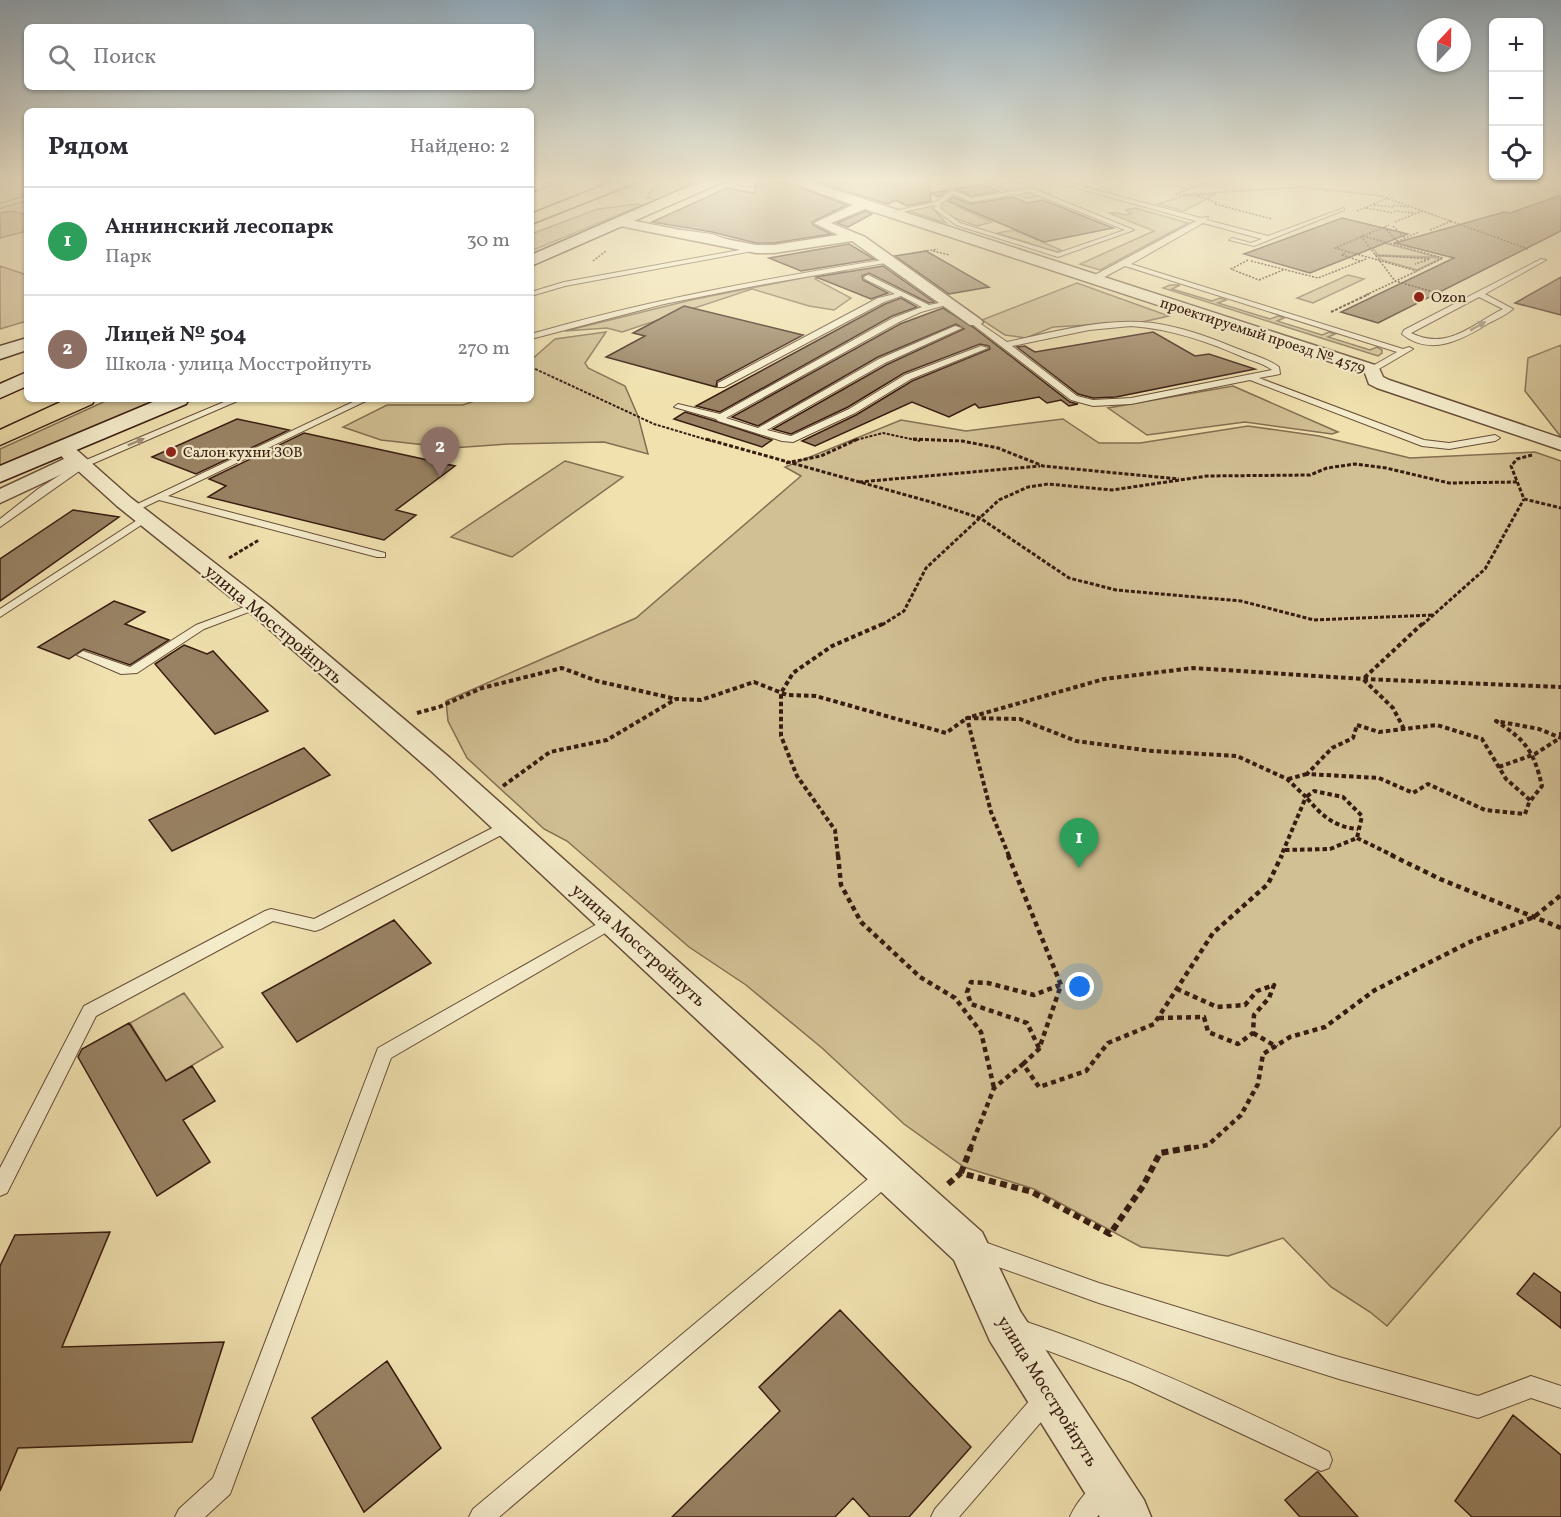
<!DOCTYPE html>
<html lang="ru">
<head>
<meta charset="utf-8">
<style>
  body { margin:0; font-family:Vollkorn,serif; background:#f7f7f7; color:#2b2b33 }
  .controls { position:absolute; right:18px; top:18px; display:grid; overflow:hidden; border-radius:9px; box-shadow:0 2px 4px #0004 }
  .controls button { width:54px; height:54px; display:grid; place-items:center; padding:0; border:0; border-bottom:2px solid #e1e1e2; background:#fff; color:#2b2b33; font:30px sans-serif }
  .compass { position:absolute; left:1417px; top:18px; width:54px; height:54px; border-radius:50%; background:#fff; box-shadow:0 2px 4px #0004; rotate:22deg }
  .you { position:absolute; left:1080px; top:987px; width:21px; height:21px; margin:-15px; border:4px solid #fff; border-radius:50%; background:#1a73e8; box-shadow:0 0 0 9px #1a73e833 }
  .badge { display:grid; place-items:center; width:39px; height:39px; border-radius:50%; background:#8f2418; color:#fff; font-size:20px; font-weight:700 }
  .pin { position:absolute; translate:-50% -50px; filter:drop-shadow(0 2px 3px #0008) }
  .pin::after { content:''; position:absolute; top:32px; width:21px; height:18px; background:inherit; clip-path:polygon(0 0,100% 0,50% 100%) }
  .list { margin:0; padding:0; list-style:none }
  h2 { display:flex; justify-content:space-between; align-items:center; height:78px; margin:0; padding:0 24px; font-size:26px }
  h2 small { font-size:20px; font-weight:400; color:#7c7c81 }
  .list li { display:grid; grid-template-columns:39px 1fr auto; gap:18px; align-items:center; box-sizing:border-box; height:108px; padding:0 24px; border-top:2px solid #e1e1e2 }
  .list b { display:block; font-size:22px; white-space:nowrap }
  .list p { margin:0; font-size:20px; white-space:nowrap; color:#7c7c81 }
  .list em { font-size:20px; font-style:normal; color:#7c7c81 }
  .icon { flex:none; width:33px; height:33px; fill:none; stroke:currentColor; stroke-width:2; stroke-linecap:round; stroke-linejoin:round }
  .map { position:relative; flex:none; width:1561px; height:1517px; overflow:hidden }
  .search { position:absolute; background:#fff; box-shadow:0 2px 4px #0004; left:24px; top:24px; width:510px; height:66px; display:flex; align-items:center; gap:15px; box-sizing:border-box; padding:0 21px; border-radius:9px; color:#7c7c81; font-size:22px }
  .panel { position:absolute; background:#fff; box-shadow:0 2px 4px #0004; left:24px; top:108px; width:510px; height:294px; border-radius:9px }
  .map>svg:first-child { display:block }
  .green { fill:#d1c094; stroke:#846e52; stroke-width:1.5 }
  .building { fill:#988263; stroke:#381c11; stroke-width:1.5 }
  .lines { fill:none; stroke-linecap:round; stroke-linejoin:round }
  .lane-casing { stroke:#664d38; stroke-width:2 }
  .street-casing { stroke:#664d38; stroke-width:3 }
  .secondary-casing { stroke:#381c11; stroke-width:3 }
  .primary-casing { stroke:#381c11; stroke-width:3 }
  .path-far5 { stroke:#381c11; stroke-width:1.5; stroke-dasharray:2 1.5; stroke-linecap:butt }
  .path-far4 { stroke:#381c11; stroke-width:2; stroke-dasharray:3 1.5; stroke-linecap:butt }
  .path-far3 { stroke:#381c11; stroke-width:3; stroke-dasharray:4 2; stroke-linecap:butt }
  .path-far2 { stroke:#381c11; stroke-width:4; stroke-dasharray:4.5 3; stroke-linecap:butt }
  .path-far1 { stroke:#381c11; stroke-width:4.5; stroke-dasharray:5 4; stroke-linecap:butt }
  .path { stroke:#381c11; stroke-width:6; stroke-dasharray:7 4.5; stroke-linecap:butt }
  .lane { fill:#f5eccb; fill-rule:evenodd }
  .street { fill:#f5eccb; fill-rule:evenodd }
  .secondary { fill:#f5eccb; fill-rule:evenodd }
  .primary { fill:#f0e1af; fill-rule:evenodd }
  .oneway { fill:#a08e77 }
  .poi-dot { fill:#8f2418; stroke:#f5eccb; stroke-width:2 }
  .labels { text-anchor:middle; stroke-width:4.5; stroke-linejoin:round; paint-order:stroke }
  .far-poi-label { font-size:15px; fill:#381c11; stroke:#f5eccb; text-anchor:start }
  .far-street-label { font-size:15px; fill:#381c11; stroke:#f5eccb }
  .street-label { font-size:18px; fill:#381c11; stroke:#f5eccb }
</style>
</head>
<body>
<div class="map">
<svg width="1561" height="1517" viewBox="0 0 1561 1517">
  <rect width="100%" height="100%" fill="#f0e1af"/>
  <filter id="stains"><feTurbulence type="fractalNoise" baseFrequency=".00333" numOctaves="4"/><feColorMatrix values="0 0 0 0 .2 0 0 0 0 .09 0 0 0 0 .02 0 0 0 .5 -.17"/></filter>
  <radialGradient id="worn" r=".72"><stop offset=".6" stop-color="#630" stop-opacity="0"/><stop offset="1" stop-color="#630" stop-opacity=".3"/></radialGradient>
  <path class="green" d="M662,179H707L658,200L647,198L657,181Z
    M998,179H1010L1048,194L1026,198L984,182Z
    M1216,194L1184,211L1158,204L1184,196Z
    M950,197L966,203L958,207L992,222L977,226L935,211L946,223L909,211L930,206L934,210L938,201Z
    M637,204L642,205L531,251V234L598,209Z
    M1135,208L1188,223L1100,270L1080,264L1154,231L1109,213C1117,211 1124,217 1131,214L1126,210Z
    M12,211L27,215V231L0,238V213Z
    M1014,230L1061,250L1056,252L997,233Z
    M1365,238L1437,257L1378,255Z
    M1378,256L1442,258L1417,270L1382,260Z
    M0,266L27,275V321L0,329Z
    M843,270L845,271L815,279L851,298L834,310L809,306L752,289L622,332L607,328L565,331L691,300Z
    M1348,275L1364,279L1313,303L1297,298Z
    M1077,283L1169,316L1142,322L1053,327L1026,338L1005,335L982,320Z
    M1170,285H1180L1172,289L1212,301L1220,298L1226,300L1218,303L1270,319L1278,316L1284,318L1277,321L1322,335L1329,332L1335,334L1328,337L1370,350L1377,347L1382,350V353L1378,356L1163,288Z
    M606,332L585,363L588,368L625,386L638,416L648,454L604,442L508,444L452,448L381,440L343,427L387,405H463L480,399H531V360L555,339Z
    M1561,345V437L1525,391L1528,358Z
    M1233,386L1338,432L1332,434L1245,422L1147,435L1108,408Z
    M110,399H160L0,467V449Z
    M1063,419L1099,443H1140L1248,426L1319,436L1410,458L1535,452L1561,461V1126L1387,1326L1370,1312L1331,1287L1283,1238L1228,1256L1141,1247L1034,1189L964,1167L904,1124L822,1048L746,985L689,947L567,841L544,829L467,758L448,721L446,701L636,618L801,476L785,467L901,420L966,431Z
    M565,461L623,477L512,557L451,537Z
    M184,993L223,1047L166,1081L130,1023Z"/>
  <path class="building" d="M756,179H779L847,205L812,222L813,225L831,234L774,243H756L712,232L652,222L727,188L754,193Z
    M807,179H932L929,181L930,193L948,190L939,197L930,193L931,201L907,206L895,200L888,204Z
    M982,184L999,191L972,196L955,189Z
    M1561,195V231L1378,323L1341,312L1454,258L1395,243L1504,212L1510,213Z
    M953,197L971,204L1013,197L1027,203L1043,200L1113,228L1044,242L948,201Z
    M865,211L872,214L848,227L837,223Z
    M1342,218L1408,234L1310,273L1244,254Z
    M849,244L874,259L801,271L769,258Z
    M926,251L989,287L949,294L895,256Z
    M883,266L934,302L929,303L869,273L862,276L863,280L888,293L871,299L816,277Z
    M1561,277V315L1515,303Z
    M901,298L917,307L892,316L720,412L696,406L885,304Z
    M684,306L803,335L717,381L716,387L606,357L645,336L633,333Z
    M943,308L973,327L1070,402L1078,404L1069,406L1061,400L1047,403L1039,397L979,408L975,404L949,417L912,402L815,446L802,441L856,415L912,381L990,349L989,346L980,344L904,373L848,407L791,434L773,429L886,365L964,329L956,324L878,357L758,426L732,417L900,324Z
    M1153,332L1195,356L1209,354L1255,369L1116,397L1093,398L1078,394L1017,347L1025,346L1035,352Z
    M685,412L715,421L772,440L762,447L674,419Z
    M237,419L289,430L196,474L152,457Z
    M304,433L455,466L396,510L416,515L384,540L208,497L226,486L209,479Z
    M73,510L119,517L0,601V559Z
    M114,601L145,612L125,624L169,640L130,665L84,649L69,659L38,647Z
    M184,645L207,654L213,651L268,711L215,734L155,664Z
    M304,748L330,775L172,851L149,820Z
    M394,920L431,963L297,1042L262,993Z
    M129,1023L166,1081L192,1066L215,1101L183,1120L210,1162L157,1196L78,1057L82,1049Z
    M110,1232L62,1347L224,1342L192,1442L18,1448L0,1491V1266L15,1235Z
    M1534,1273L1561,1293V1328L1517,1294Z
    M840,1310L971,1447L909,1517H870L853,1498L835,1517H672L780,1411L759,1387Z
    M387,1361L441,1448L364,1512L312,1418Z
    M1513,1415L1561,1455V1517H1472L1455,1501Z
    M1317,1472H1318L1358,1517H1300L1285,1500Z"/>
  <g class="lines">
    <defs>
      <path id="lane" d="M11,179H21L0,186V182Z
        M1044,179H1054L1201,218L1208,217L1207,220L1268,236L1344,208V210L1254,246L1229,240L1232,238L1251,243L1262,239L1203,223L1131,264L1403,349L1409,347L1413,349L1372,373L1369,372V368L1397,352L1125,266L1097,281H1091V277L1196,221Z
        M1031,188L1134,230L1058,257L956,225L934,209L935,205L893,214L890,212L936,202L952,190L972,198ZM1030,192L1125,230L1058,253L960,223L940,208L942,203L953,194L971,202Z
        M27,196V200L0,208V204Z
        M682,230L712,234L734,242L731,244L711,238L680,233Z
        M756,247L758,250L565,286L531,296V292L564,282Z
        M889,259L891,262L754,286L664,304L531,339V334C648,300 768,278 889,259Z
        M1541,259L1546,260L1485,294L1513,309C1506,315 1497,319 1489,323C1462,340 1430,357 1402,334L1404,330ZM1479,297L1503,309C1471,325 1448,351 1411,333Z
        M868,275L929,305L949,301L953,303L921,312L899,322L726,418L758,428L879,359L955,326L962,328L885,363L767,430L791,436L849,409L905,375L981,346L988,348L911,379L855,413L793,442L782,441L718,421L716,419L674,407L678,404L720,414L893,318L922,307L901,296L884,302L724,387H718V383L878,298L895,294L865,279L864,277Z
        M975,320L1007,342C1054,332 1104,317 1153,323C1181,327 1207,336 1233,347C1247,353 1267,358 1279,367L1280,374L1259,378L1424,440L1449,443L1495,435L1500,438L1495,441L1449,449L1422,446L1250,380L1131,404L1093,406L1071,400L972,324V320ZM1131,326C1171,329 1206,341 1243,357C1252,361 1265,364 1272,370L1131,398L1093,400L1077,396L1012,346L1089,330Z
        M231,399H242L85,467L0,527V519L38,489L79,463Z
        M359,399H370L168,496L385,553V557H377L159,500L136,511L132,512L127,509Z
        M145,515L149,516V520L0,617V609Z
        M255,603L261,606L259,608L204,629L137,673L121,674L77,655L83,651L130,667L196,625Z
        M508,820L513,821L515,825L513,829L321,929L315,931L273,921L96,1016L7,1193L0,1196V1168L84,1006L265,911L271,909L314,919Z
        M613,915L619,917L621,921L619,925L391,1058L230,1494L205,1517H175L179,1509L213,1478L378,1048Z
        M887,1166L894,1169L897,1175L894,1181L499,1517H469L473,1509L880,1169Z
        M976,1239L1099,1283L1339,1357L1478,1396L1531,1376L1561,1386V1408L1531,1398L1478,1418L1339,1379L1099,1303L976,1259L969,1256L966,1249L969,1242Z
        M1021,1320C1128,1356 1229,1402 1329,1452L1332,1460L1329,1468L1321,1471L1131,1382L1014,1338L1010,1331L1014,1324Z
        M1046,1388L1054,1391L1057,1399L1054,1407L959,1517H931L935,1509L1038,1391Z
        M1104,1479L1112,1483L1116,1491L1112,1499L1097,1517H1070C1076,1503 1090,1485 1104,1479Z"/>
      <path id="street" d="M781,179H799L870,201L1378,366L1383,377L1389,380L1561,438V450L1377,388L1369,384L1365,373L865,209L831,223L865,237L980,319L983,322L980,325H970L852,241L774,253H756L620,226L614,222L620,218L756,245H774L838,235L814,223L853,205Z
        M63,442L70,444L131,498L270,606L450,758L982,1232L1020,1311L1144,1500L1151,1517H1100L990,1341L954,1260L430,770L254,616L117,506L75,468L0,503V489L64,459L54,448L56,444Z"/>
      <path id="secondary" d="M706,179H725L723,182L531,266V255Z
        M27,338V350L0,359V346Z
        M27,372V386L0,398V384Z
        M160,399H189L186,404L0,482V466Z"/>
      <path id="primary" d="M619,179H639L637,182L531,224V214Z
        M67,399H95L92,404L0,445V430Z"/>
    </defs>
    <use href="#lane" class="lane-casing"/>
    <use href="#street" class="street-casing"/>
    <use href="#secondary" class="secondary-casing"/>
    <use href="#primary" class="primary-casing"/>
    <path class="path-far5" d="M1194,179L1227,190
      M531,182L538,179
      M1123,182L1134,179
      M546,183L572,179
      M1183,183L1197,187
      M735,186L767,187
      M1176,186L1189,189
      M531,192L552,185L531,193
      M1175,194L1207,183
      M1176,195L1303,187L1381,196L1528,249
      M1198,196L1217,203
      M1215,204L1272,219
      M1374,205L1394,207
      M1393,205L1408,207
      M1366,208L1394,213
      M1357,211L1388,198
      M1394,211L1414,213
      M1395,222L1422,211
      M1393,226L1405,238
      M1384,227L1398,242
      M1430,230L1451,221
      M1361,236L1395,281L1441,294
      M1363,236L1443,258L1417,271
      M1394,243L1419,232
      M933,251L950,255
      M913,253L938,249
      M1345,253L1342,255L1360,261
      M1375,255L1430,259L1415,264
      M1248,260L1231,269L1259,280
      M593,261L606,251
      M1251,261L1318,278L1366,259
      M1259,280L1283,270
      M1366,295L1417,271L1335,248L1389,225"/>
    <path class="path-far4" d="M1331,312L1369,294
      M531,367L654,424L711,441
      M852,441L883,433L920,441"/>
    <path class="path-far3" d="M706,439L931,502L980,518L1069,578L1116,590L1241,601L1314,620L1434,615
      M913,439L962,441L998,448L1043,466L1179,479
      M1532,455L1517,459L1511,466L1524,499L1561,508
      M786,463L821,456L858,439
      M859,482L1040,466
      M229,558L259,540
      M882,625L904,611L926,568L999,500L1028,487L1048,484L1112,490L1207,476L1310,475L1327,468L1355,464L1386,468L1449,483L1517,482
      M1422,625L1485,569L1524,499"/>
    <path class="path-far2" d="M417,713L439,707L482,688L562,668L597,681L676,699
      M1357,725L1379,732L1437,725L1482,739L1506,779L1530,800L1525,814L1485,810L1428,784L1413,793L1379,778L1307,774L1332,748L1353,738Z
      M1404,729L1393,708L1363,679L1423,623
      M1561,732V738
      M1499,767L1535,754L1560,738
      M1288,779L1307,774
      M503,786L550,752L607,740L676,699L701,700L754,682L787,695L816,696L946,733L967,718L1020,719L1076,741L1152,751L1237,756L1287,779L1306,797L1281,856
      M1531,800L1542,786C1534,752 1526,740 1496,721L1539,729L1561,738
      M1357,838L1394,856
      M1285,850L1330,849L1357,838L1362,816L1343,797L1314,791L1306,797C1321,815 1334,827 1358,829
      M838,856L835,830L797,776L781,736V693L793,673L832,646L885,623
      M1009,856L991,812L967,718L1104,679L1193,668L1363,679L1561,687"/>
    <path class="path-far1" d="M838,855L841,885L861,922L920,977L955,998L981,1032L994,1088
      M1008,855L1061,985L1039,1049L1023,1064
      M1391,855L1440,879L1561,928
      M1159,1018L1204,1017L1208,1032L1238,1044L1253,1033L1254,1015L1269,998L1274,985L1257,991L1245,1005L1217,1007L1177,989
      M1253,1033L1277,1047
      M1039,1048L1027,1023L971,1004L967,992L971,982L988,983L1034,995L1060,985
      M970,1149L994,1088L1023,1064L1039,1087L1086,1071L1108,1043L1154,1024L1213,933L1268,884L1282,855
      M1185,1149L1208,1145L1241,1115L1258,1084L1263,1054L1290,1037L1325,1027L1375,990L1472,941L1534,917L1561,895"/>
    <path class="path" d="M961,1173L971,1147
      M948,1184L961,1173L1032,1192L1110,1234L1143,1186L1160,1153L1194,1147"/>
    <use href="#lane" class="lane"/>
    <use href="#street" class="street"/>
    <use href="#secondary" class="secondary"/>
    <use href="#primary" class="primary"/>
  </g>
  <defs><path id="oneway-solid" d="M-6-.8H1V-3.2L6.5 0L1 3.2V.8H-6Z" transform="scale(1.5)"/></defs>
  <g class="oneway">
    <use href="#oneway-solid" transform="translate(1478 326) rotate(-29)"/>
    <use href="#oneway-solid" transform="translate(136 442) rotate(-22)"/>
  </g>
  <linearGradient id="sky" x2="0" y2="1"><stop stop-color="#92abbc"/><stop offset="0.46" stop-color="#f8f2db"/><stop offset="1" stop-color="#f8f2db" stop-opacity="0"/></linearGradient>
  <rect width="1561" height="391" fill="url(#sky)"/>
  <g class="poi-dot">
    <circle cx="1419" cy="297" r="6"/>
    <circle cx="171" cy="452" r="6"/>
  </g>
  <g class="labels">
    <g class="far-poi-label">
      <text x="1431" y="302">Ozon</text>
      <text x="183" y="457">Салон кухни ЗОВ</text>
    </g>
    <g class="far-street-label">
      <text transform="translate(1263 335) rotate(18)" y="5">проектируемый проезд № 4579</text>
    </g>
    <g class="street-label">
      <text transform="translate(274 624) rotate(40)" y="6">улица Мосстройпуть</text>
      <text transform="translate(639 945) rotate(42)" y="6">улица Мосстройпуть</text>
      <text transform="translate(1048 1391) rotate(58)" y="6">улица Мосстройпуть</text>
    </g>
  </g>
  <rect width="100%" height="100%" filter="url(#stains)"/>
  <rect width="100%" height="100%" fill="url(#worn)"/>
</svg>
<div class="controls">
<button>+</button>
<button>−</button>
<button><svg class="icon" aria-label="locate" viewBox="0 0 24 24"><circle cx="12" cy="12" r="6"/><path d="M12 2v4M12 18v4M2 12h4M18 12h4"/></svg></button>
</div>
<svg class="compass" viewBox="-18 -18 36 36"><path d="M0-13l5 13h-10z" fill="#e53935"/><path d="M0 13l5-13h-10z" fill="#7c7c81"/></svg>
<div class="you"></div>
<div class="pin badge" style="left:1079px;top:868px;background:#2e9e5b">1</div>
<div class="pin badge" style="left:440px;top:477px;background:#8d6e63">2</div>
<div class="search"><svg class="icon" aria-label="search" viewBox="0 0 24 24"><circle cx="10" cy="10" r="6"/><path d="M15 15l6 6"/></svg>Поиск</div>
<section class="panel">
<h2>Рядом<small>Найдено: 2</small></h2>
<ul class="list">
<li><span class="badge" style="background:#2e9e5b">1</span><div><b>Аннинский лесопарк</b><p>Парк</p></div><em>30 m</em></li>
<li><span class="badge" style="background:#8d6e63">2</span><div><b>Лицей № 504</b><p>Школа · улица Мосстройпуть</p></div><em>270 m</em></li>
</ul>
</section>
</div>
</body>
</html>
